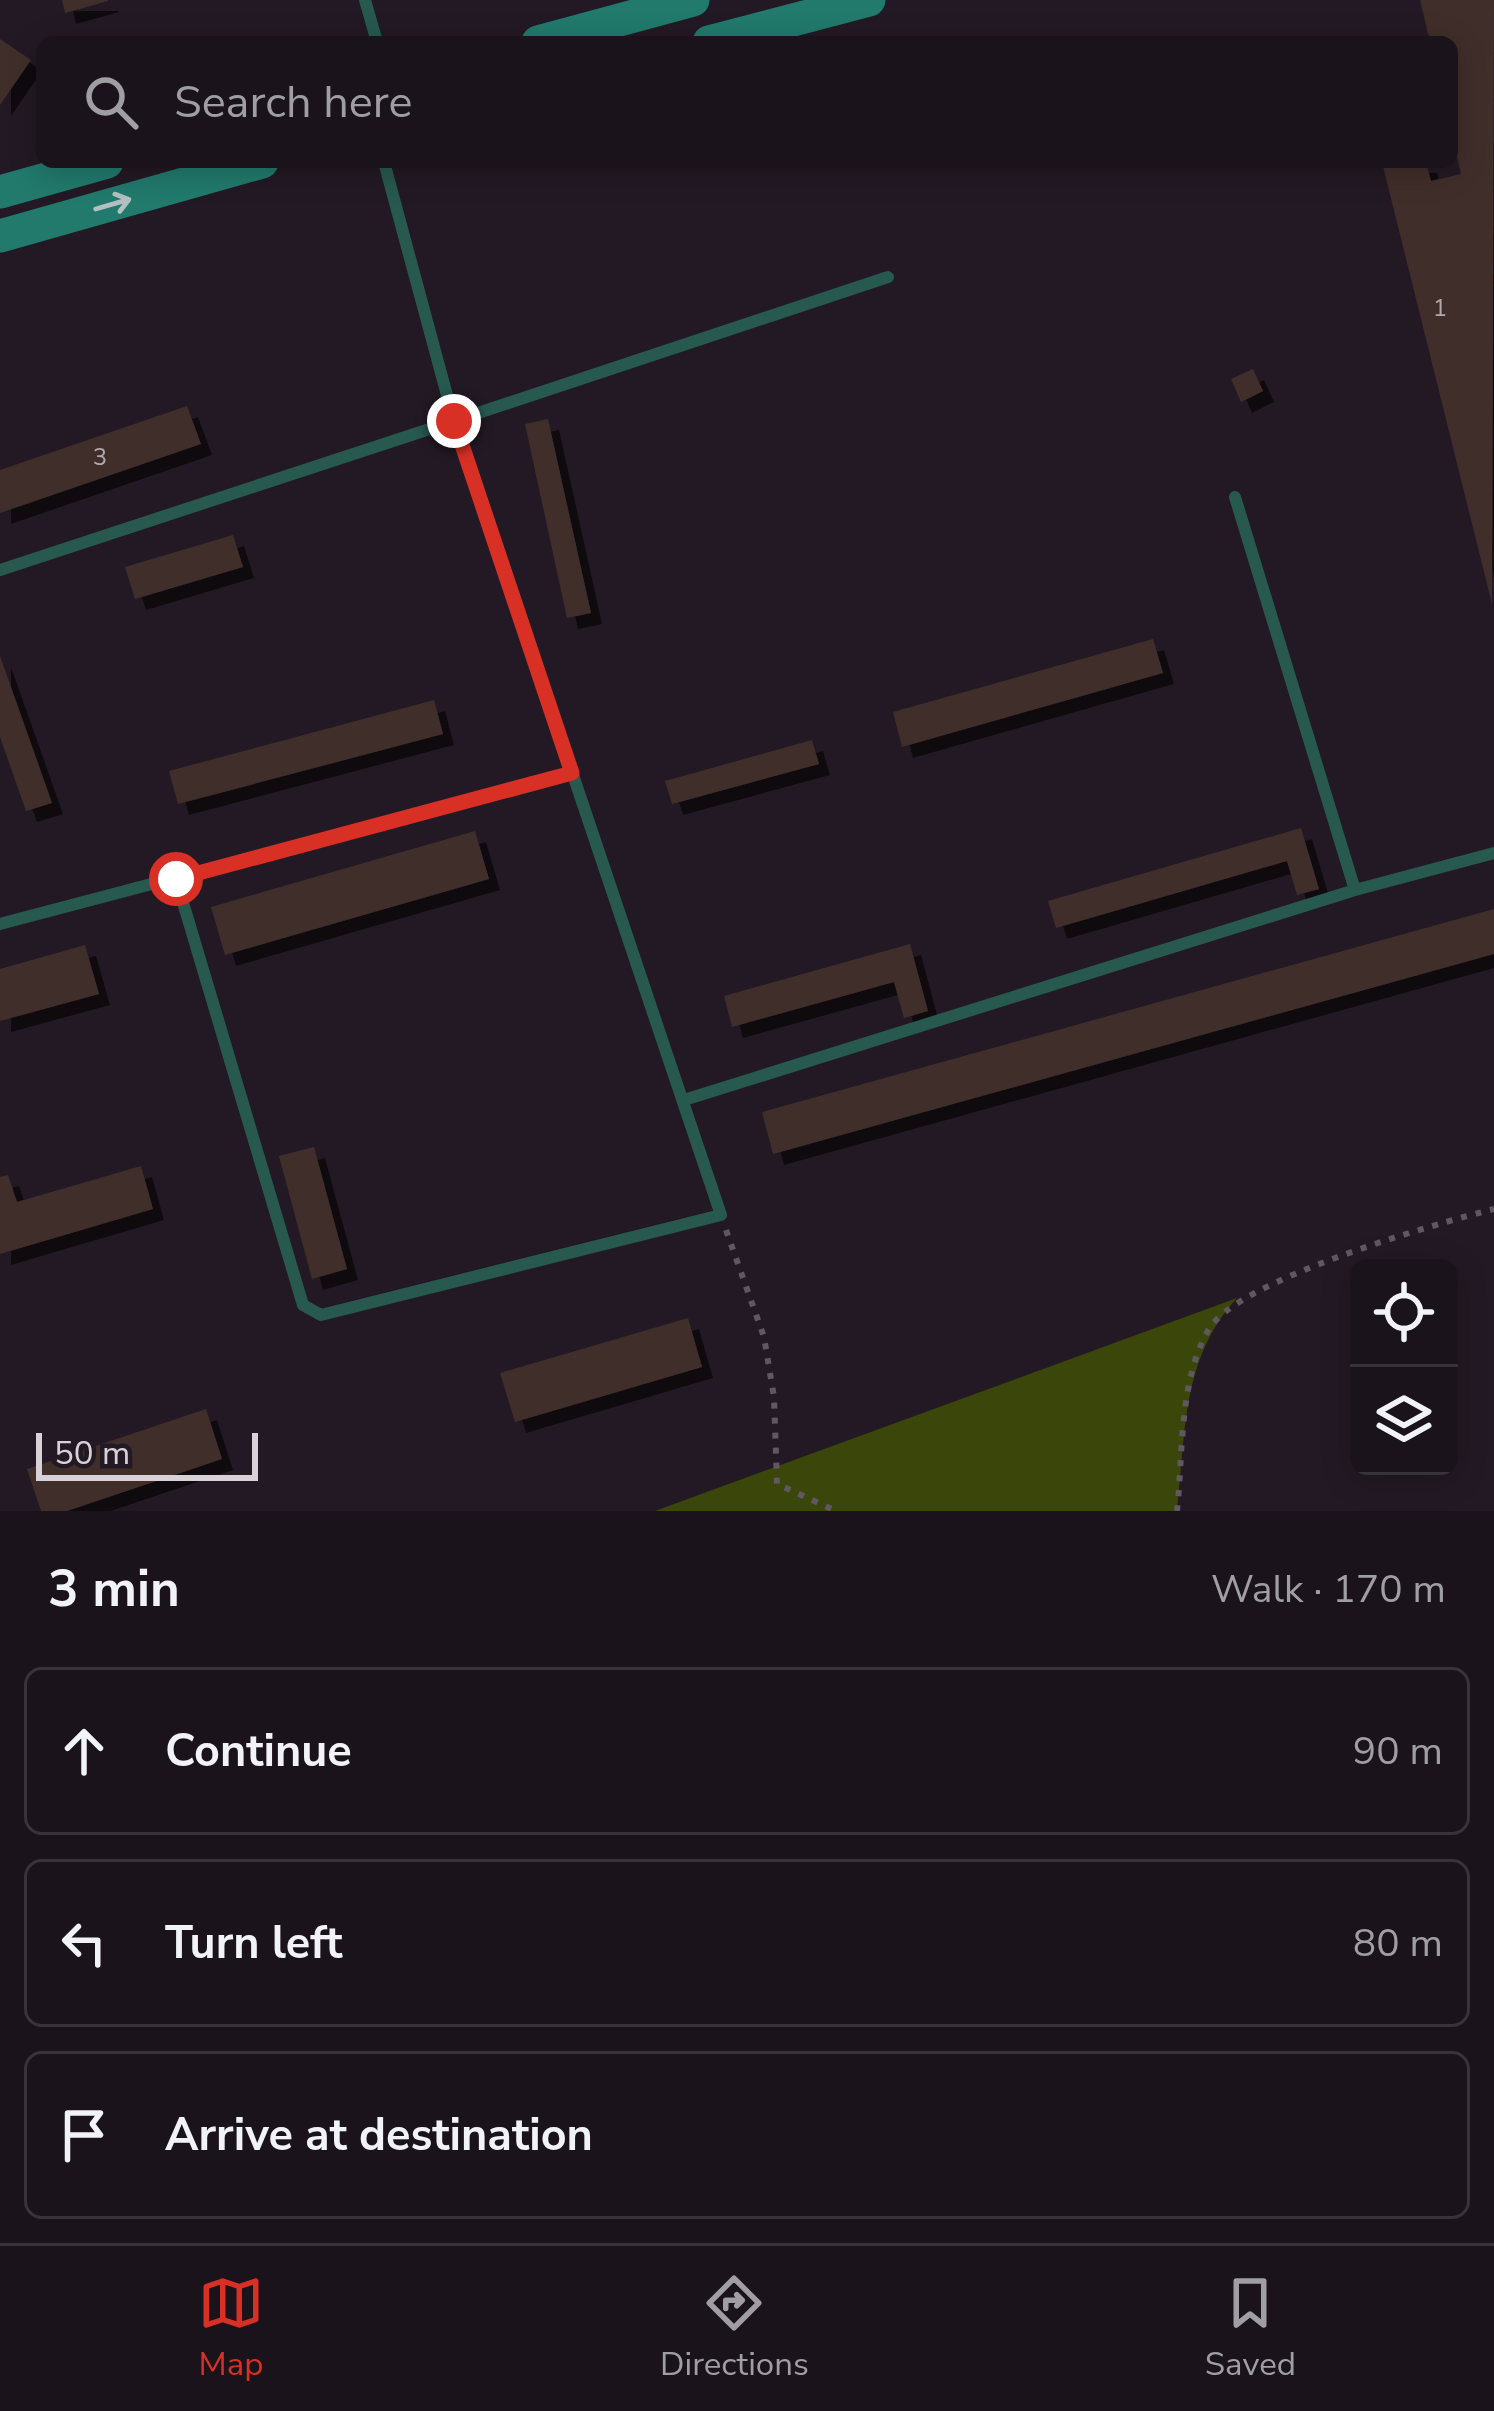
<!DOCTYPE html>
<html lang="en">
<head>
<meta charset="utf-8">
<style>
  body { margin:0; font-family:"Nunito Sans",sans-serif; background:#272028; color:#f1f3f6 }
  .controls { position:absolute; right:36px; bottom:36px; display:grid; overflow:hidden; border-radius:18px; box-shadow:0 6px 30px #0003 }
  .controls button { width:108px; height:108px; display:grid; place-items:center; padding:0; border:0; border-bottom:3px solid #38323a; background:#1a131b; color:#f1f3f6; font:60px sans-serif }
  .scale { position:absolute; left:36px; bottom:30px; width:222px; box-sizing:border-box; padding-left:12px; border:6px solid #d8d1d8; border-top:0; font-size:33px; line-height:42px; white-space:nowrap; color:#d8d1d8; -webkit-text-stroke:9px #231924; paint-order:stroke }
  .stop { position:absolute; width:36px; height:36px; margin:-27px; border:9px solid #d93025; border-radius:50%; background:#fff }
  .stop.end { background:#d93025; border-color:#fff; box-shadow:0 3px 12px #0008 }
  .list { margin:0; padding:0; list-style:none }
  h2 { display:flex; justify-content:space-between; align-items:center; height:156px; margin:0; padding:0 48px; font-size:51px }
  h2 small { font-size:39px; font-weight:400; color:#9f9ea3 }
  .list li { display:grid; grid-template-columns:78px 1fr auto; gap:36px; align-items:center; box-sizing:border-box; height:168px; margin:0 24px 24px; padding:0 24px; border:3px solid #38323a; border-radius:18px }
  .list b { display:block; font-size:45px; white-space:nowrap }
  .list em { font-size:39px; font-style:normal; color:#9f9ea3 }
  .icon { flex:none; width:66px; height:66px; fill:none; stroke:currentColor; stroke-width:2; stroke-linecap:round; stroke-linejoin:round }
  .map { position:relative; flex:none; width:1494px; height:1511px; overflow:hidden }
  .search { position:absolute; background:#1a131b; box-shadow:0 6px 30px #0003; left:36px; right:36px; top:36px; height:132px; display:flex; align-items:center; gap:30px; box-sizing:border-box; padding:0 42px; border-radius:18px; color:#9f9ea3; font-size:45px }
  .sheet { height:732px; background:#1a131b }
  nav { display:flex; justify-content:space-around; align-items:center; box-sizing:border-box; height:168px; border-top:3px solid #38323a; background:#1a131b; font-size:33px; color:#9f9ea3 }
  nav a { display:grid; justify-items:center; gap:6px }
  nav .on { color:#d93025 }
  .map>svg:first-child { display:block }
  .green { fill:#3b470a }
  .building { fill:#3f2e2c; filter:url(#shadow) }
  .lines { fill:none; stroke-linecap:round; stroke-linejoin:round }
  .path { stroke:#605761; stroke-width:6; stroke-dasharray:6 9; stroke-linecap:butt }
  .lane { stroke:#27594f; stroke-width:12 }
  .secondary { stroke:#217a6c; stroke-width:33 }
  .oneway { stroke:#b3c0c2 }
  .route { stroke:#d93025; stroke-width:15 }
  .labels { text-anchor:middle; stroke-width:9; stroke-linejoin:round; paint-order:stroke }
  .number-label { font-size:24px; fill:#b2a8ad }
</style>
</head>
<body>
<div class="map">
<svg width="1494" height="1511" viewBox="0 0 1494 1511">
  <defs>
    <filter id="shadow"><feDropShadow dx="11" dy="11" stdDeviation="0" flood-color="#0009"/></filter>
  </defs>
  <rect width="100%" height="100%" fill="#231924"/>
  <path class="green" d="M1237,1298C1181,1359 1186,1433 1177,1511H655Z"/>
  <path class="building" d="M62,0H108V1L65,13Z
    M1420,0H1494L1492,604L1382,162H1426L1431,181L1461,174L1452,136V42H1430Z
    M0,39L31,60L0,105Z
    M1253,369L1263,391L1241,402L1231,379Z
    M187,406L201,444L0,513V470Z
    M548,419L591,613L567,618L525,424Z
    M233,535L243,567L135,599L125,567Z
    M1153,639L1163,673L902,747L893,712Z
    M0,656L52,803L26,811L0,737Z
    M434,700L443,734L178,804L169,771Z
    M812,740L819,764L672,804L665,781Z
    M1301,828L1319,889L1297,895L1287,861L1056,928L1048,901Z
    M475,831L489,879L225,955L211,907Z
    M1494,909V954L773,1154L762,1112Z
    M910,944L928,1011L904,1018L894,982L732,1027L724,996Z
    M85,945L99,994L0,1021V969Z
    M314,1147L347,1269L312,1279L279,1156Z
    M141,1166L153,1209L0,1254V1177L8,1175L17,1202Z
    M688,1318L702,1367L515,1422L500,1373Z
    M206,1409L222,1459L67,1511H41L27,1469Z"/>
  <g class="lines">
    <path class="path" d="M726,1230L764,1337L774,1397L777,1484L836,1511
      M1177,1511C1183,1455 1179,1379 1209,1329C1238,1280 1434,1224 1494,1209"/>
    <path class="lane" d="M365,0L377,42
      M384,162L454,421L888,277
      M1235,497L1355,890
      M0,570L454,421L721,1215L321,1315L303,1305L176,879
      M0,924L572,773
      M684,1100L1355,890L1494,853"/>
    <path class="secondary" d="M538,42L693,0
      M709,42L869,0
      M0,192L107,162
      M0,236L262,162"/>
  </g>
  <defs><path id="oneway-shaft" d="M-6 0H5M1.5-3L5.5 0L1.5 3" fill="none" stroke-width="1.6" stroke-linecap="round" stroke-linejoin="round" transform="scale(3)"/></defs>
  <use class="oneway" href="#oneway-shaft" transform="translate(113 204) rotate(-16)"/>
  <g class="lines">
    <path class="route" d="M176,879L572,773L454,421"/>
  </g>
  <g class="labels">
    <g class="number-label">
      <text x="1440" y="316">1</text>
      <text x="100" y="465">3</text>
    </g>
  </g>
</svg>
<div class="controls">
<button><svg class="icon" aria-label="locate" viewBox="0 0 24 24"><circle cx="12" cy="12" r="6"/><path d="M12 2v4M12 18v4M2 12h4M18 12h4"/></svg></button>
<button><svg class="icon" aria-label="layers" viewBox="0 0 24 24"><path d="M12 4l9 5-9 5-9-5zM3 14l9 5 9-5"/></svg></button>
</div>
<div class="scale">50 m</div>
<div class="stop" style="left:176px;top:879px"></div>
<div class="stop end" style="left:454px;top:421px"></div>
<div class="search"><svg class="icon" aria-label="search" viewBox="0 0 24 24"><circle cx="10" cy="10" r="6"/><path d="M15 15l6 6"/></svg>Search here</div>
</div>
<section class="sheet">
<h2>3 min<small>Walk · 170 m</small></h2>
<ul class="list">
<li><svg class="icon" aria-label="ahead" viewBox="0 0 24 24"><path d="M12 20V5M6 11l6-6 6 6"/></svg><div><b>Continue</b></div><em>90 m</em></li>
<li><svg class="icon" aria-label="left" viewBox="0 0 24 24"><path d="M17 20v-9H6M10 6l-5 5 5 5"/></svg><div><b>Turn left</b></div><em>80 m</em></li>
<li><svg class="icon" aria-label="arrive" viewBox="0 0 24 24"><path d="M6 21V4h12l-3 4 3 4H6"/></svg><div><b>Arrive at destination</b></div></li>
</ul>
</section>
<nav>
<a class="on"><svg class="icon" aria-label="map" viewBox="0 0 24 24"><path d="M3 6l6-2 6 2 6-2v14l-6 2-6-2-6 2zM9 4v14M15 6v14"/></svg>Map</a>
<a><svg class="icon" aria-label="directions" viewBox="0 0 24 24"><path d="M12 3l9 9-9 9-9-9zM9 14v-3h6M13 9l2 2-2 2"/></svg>Directions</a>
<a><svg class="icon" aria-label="saved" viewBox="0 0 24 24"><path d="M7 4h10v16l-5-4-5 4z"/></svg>Saved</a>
</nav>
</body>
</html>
